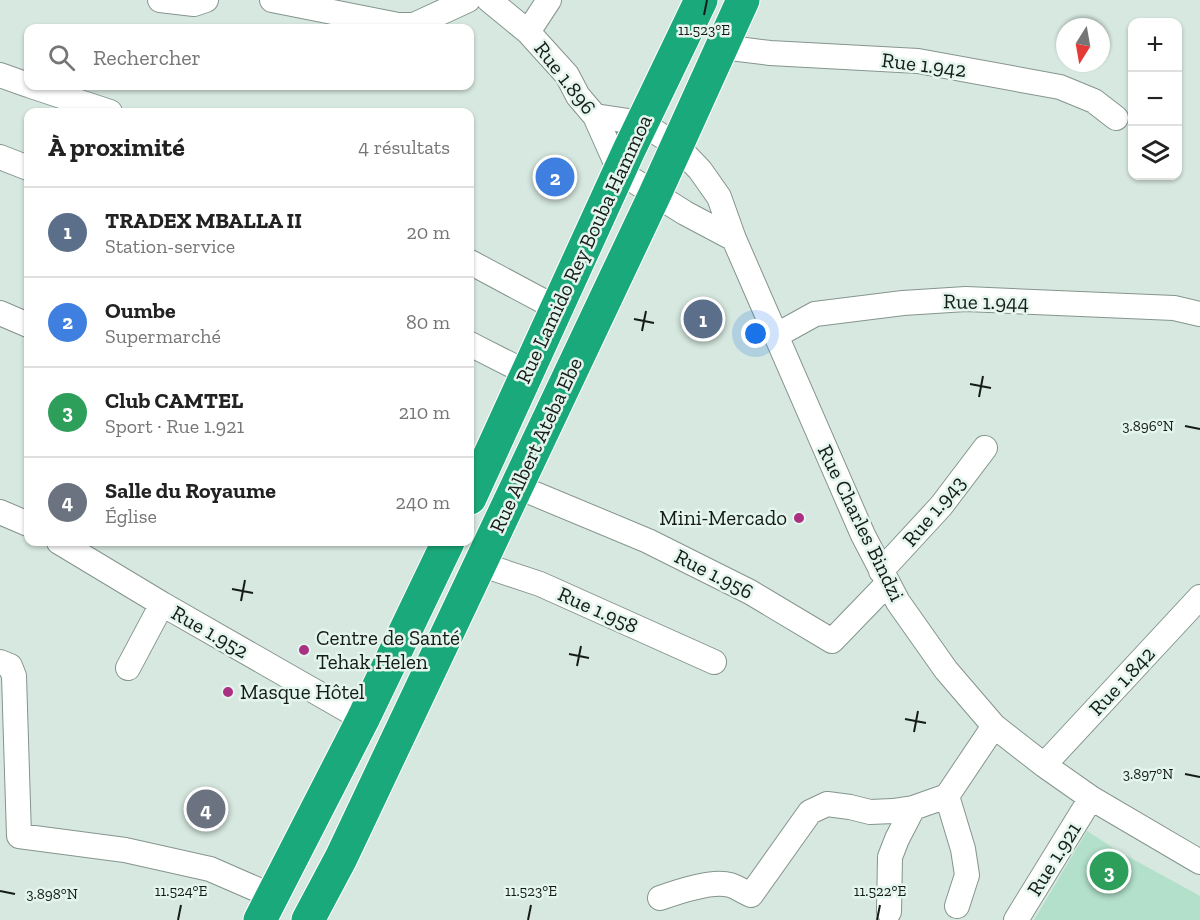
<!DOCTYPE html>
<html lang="fr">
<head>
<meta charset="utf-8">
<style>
  body { margin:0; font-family:"Zilla Slab",serif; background:#f6f6f6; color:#222 }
  .controls { position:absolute; right:18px; top:18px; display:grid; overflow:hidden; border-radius:12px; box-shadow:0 2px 4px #0004 }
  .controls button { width:54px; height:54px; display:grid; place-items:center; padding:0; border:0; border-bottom:2px solid #e0e0e0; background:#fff; color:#222; font:30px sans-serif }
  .compass { position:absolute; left:1056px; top:18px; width:54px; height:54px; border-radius:50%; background:#fff; box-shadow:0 2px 4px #0004; rotate:191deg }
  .you { position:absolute; left:756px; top:334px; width:21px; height:21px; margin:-15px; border:4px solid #fff; border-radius:50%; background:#1a73e8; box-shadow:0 0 0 9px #1a73e833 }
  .badge { display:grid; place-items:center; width:39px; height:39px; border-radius:50%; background:#111827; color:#fff; font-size:20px; font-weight:700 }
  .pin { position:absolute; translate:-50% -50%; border:3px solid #fff; box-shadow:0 2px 6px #0006 }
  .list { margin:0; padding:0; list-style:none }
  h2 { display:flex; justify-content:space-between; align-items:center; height:78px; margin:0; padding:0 24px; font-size:26px }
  h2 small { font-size:20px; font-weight:400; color:#767676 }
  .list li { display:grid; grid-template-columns:39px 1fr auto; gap:18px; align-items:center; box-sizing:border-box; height:90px; padding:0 24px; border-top:2px solid #e0e0e0 }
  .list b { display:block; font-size:22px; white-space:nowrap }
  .list p { margin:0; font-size:20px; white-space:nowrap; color:#767676 }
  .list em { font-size:20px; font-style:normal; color:#767676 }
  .icon { flex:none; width:33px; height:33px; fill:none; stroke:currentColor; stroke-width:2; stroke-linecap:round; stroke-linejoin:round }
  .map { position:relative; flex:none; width:1200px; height:920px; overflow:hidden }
  .search { position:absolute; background:#fff; box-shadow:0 2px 4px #0004; left:24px; top:24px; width:450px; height:66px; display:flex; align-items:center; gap:15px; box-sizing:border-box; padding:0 21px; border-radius:12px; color:#767676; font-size:22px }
  .panel { position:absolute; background:#fff; box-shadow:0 2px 4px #0004; left:24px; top:108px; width:450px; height:438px; border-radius:12px }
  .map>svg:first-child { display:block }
  .green { fill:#b2e0ca }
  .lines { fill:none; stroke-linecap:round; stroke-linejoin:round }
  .minor-casing { stroke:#85958d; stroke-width:26 }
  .highway-casing { stroke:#fff; stroke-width:35 }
  .minor { stroke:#fff; stroke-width:24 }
  .highway { stroke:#1aa97a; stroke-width:33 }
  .ticks { fill:none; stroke:#151b18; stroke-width:2 }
  .poi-dot { fill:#ab3083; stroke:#e3f5ec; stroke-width:2 }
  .labels { text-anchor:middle; stroke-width:5; stroke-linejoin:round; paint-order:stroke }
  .street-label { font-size:21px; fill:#151b18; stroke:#e3f5ec }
  .poi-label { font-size:21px; fill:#151b18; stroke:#e3f5ec; text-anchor:start }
  .ticks-label { font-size:15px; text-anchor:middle; fill:#151b18; stroke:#e3f5ec; stroke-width:5; stroke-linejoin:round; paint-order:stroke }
</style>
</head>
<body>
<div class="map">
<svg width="1200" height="920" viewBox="0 0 1200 920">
  <rect width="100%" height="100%" fill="#d6e8df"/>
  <path class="green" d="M1087,831L1118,851L1200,896V920H1034Z"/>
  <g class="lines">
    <defs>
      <path id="minor" d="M160,0L194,4L206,0
        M272,0L398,25H414L468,0
        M489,0L528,32L567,75L578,96L595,116L620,172L685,213L734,239
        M528,32L549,0
        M722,47L770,53L918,61L1060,87L1094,101L1116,118
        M0,75L28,85
        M31,86L110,112
        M595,116L642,123L677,146L700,170L719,197L734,239L863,535L898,602L946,670L994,726L1044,765L1091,798L1200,862
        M0,157L28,168
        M470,262L556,308
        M0,313L28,325
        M777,335L815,314L903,303L966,299L1174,308L1200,314
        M470,344L527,373
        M516,486L648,541L750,592L832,641L888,583
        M0,512L28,524
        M59,542L162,604L363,719
        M480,564L540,584L714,662
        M881,571L941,506L985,448
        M0,662L10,666L14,676L19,836L125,850L210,869L272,896
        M128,668L162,604
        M1044,765L1200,597
        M947,796L963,849L967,875L957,906
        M660,898C677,892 712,880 730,885C737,887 744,892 751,895L810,812L827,804L850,807L870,812L893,811L913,808L947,796L994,726
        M889,912L890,857L897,839L913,808
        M1016,920L1091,798"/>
      <path id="highway" d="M470,498L629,150L701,0
        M260,920L363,719L448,542
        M308,920L341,858L655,194L743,0"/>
    </defs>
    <use href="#minor" class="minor-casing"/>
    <use href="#highway" class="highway-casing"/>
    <use href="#minor" class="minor"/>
    <use href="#highway" class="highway"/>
  </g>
  <path class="ticks" d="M704,15L707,0M634,319L654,323M642,331L646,311M970,384L991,388M979,397L983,376M1185,426L1200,429M232,589L253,593M241,601L245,580M569,654L589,658M577,666L581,646M905,719L926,723M914,732L918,711M1185,774L1200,777M0,891L15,894M178,920L181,905M528,920L531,905M877,920L880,905"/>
  <g class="poi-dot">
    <circle cx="799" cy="518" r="6"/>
    <circle cx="304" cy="650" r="6"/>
    <circle cx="228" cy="692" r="6"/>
  </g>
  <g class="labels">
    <g class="street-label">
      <text transform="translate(924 65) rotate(7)" y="7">Rue 1.942</text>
      <text transform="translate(565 78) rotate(52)" y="7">Rue 1.896</text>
      <text transform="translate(584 249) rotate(-65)" y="7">Rue Lamido Rey Bouba Hammoa</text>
      <text transform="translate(986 302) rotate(1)" y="7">Rue 1.944</text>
      <text transform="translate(536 445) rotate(-65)" y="7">Rue Albert Ateba Ebe</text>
      <text transform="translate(934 511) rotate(-50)" y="7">Rue 1.943</text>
      <text transform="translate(861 523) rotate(64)" y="7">Rue Charles Bindzi</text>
      <text transform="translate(714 574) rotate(27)" y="7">Rue 1.956</text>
      <text transform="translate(598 610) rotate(24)" y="7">Rue 1.958</text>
      <text transform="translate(210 632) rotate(30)" y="7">Rue 1.952</text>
      <text transform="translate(1122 681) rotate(-47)" y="7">Rue 1.842</text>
      <text transform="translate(1054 859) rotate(-58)" y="7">Rue 1.921</text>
    </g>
    <g class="poi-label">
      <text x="787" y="525" text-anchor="end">Mini-Mercado</text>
      <text x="316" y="645">Centre de Santé<tspan x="316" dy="24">Tehak Helen</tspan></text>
      <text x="240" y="699">Masque Hôtel</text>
    </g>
  </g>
  <g class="ticks-label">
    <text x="704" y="35">11.523°E</text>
    <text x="1148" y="431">3.896°N</text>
    <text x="1148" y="779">3.897°N</text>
    <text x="181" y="896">11.524°E</text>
    <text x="531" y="896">11.523°E</text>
    <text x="880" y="896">11.522°E</text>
    <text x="52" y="899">3.898°N</text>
  </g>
</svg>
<div class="controls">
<button>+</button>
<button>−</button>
<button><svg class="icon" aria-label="layers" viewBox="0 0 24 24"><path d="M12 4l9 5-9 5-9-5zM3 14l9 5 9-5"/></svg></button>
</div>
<svg class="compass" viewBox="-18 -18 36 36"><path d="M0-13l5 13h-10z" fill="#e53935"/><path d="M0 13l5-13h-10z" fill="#767676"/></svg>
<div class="you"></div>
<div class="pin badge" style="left:703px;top:319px;background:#5c6f8a">1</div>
<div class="pin badge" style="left:555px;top:177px;background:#3f7fe0">2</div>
<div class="pin badge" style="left:1109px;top:871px;background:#2e9e5b">3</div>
<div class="pin badge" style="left:206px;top:809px;background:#6b7280">4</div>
<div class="search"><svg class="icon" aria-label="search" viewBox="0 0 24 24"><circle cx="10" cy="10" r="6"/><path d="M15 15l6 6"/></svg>Rechercher</div>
<section class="panel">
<h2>À proximité<small>4 résultats</small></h2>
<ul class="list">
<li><span class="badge" style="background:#5c6f8a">1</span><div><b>TRADEX MBALLA II</b><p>Station-service</p></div><em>20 m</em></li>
<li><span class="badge" style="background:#3f7fe0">2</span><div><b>Oumbe</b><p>Supermarché</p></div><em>80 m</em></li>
<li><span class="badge" style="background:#2e9e5b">3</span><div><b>Club CAMTEL</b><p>Sport · Rue 1.921</p></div><em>210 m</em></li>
<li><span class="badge" style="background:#6b7280">4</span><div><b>Salle du Royaume</b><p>Église</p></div><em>240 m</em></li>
</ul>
</section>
</div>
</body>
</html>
